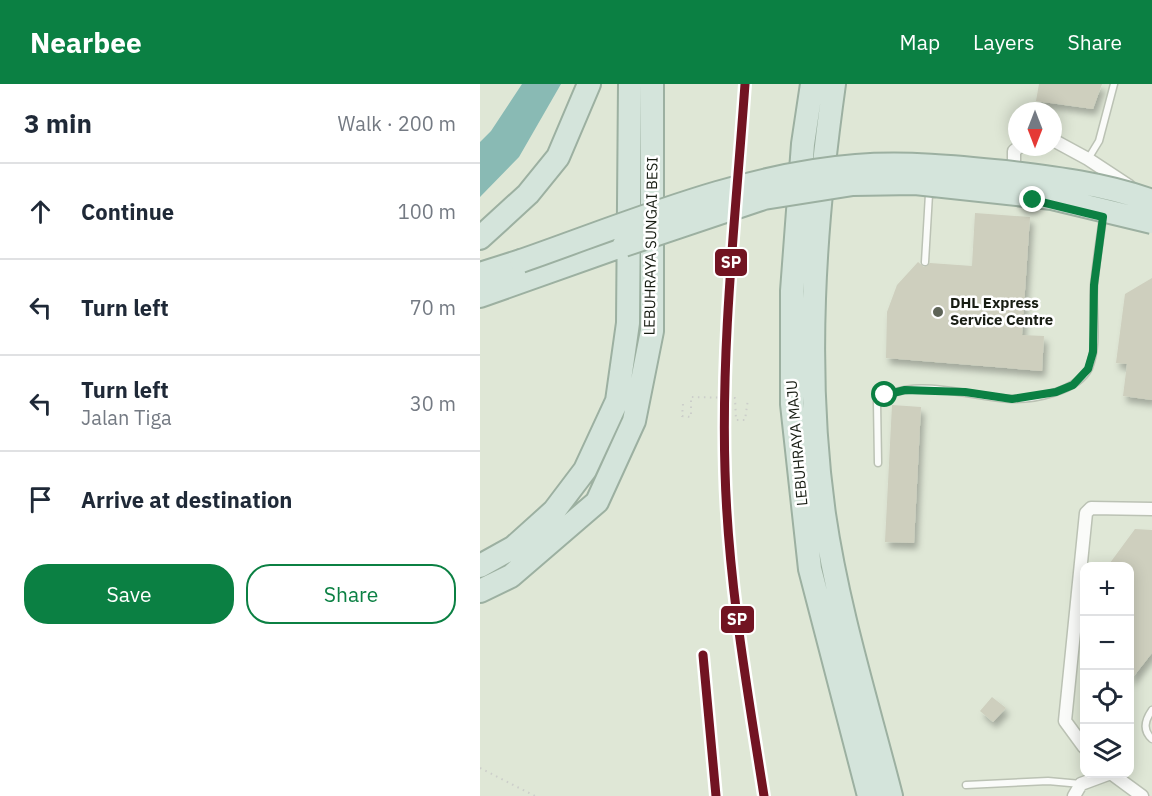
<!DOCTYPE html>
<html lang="en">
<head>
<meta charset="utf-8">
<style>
  body { margin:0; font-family:"IBM Plex Sans",sans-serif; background:#f2f2f3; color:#1f2937 }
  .controls { position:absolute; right:18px; bottom:18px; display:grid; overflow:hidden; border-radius:12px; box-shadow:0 3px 15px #0003 }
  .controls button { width:54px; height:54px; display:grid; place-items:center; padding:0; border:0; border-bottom:2px solid #e0e1e3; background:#fff; color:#1f2937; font:30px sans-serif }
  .compass { position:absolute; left:528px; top:18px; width:54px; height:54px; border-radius:50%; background:#fff; box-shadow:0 3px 15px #0003; rotate:180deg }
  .stop { position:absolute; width:18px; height:18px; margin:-14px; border:4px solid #0b8043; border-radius:50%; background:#fff }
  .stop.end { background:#0b8043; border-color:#fff; box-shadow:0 2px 6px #0008 }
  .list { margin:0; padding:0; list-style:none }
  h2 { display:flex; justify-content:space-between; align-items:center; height:78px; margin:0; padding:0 24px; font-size:26px }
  h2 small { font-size:20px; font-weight:400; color:#747a83 }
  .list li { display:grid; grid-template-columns:39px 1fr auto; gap:18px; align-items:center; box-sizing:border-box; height:96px; padding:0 24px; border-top:2px solid #e0e1e3 }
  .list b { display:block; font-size:22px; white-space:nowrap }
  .list p { margin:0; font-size:20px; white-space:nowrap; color:#747a83 }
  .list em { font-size:20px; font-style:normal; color:#747a83 }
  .actions { display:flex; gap:12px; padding:18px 24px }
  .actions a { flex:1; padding:14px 0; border:2px solid #0b8043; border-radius:24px; text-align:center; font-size:21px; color:#0b8043 }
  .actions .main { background:#0b8043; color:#fff }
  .icon { flex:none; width:33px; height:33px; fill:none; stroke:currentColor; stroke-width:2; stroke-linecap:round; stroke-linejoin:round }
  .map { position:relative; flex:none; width:672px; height:712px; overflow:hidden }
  header { display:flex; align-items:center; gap:36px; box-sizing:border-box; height:84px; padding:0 30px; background:#0b8043; color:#fff }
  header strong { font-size:28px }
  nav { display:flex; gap:33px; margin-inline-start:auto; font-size:21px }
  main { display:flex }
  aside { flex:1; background:#fff }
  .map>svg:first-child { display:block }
  .water { fill:#89bab4 }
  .building { fill:#cecfbe; filter:url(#shadow) }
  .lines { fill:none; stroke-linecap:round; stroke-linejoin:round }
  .lane-casing { stroke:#bbc2b4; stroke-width:9 }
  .street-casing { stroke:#bbc2b4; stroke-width:15 }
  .highway-casing { stroke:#9cb0a1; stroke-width:26 }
  .path { stroke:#ccceca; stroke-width:2; stroke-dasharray:1.5 4.5; stroke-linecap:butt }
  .lane { stroke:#fafbf9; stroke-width:6 }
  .street { stroke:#fafbf9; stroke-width:12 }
  .highway { stroke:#d4e4db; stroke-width:22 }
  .highway-bridge-casing { stroke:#9cb0a1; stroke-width:26; stroke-linecap:butt }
  .highway-bridge { stroke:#d4e4db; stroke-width:22 }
  .rail-1-casing { stroke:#fff; stroke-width:14 }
  .rail-1 { stroke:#721422; stroke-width:9 }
  .route { stroke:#0b8043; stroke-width:8 }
  .poi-dot { fill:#5e6457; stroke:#fff; stroke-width:2 }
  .labels { text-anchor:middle; stroke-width:5; stroke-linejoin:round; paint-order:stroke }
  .street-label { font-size:15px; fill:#181d13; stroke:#fff }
  .poi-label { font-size:15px; font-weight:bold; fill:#181d13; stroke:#fff; text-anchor:start }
  .line-badge { stroke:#fff; stroke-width:2 }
  .badge-label { font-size:16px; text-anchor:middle; font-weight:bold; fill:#fff }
</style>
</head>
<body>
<header>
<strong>Nearbee</strong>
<nav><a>Map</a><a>Layers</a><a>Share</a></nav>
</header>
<main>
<aside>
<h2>3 min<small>Walk · 200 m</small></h2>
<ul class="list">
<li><svg class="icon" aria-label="ahead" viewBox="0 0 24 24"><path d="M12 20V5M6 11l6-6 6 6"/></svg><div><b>Continue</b></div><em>100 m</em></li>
<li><svg class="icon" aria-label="left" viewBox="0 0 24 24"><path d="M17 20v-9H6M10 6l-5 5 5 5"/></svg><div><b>Turn left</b></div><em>70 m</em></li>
<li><svg class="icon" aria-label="left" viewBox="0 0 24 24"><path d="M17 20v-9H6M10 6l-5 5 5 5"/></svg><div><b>Turn left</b><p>Jalan Tiga</p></div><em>30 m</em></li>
<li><svg class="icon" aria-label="arrive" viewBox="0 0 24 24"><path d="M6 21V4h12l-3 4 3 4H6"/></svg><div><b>Arrive at destination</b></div></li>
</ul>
<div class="actions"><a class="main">Save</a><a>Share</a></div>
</aside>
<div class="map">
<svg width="672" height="712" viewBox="0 0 672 712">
  <defs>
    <filter id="shadow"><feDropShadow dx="3.5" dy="6" stdDeviation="3" flood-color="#0004"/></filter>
  </defs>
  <rect width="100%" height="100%" fill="#dfe7d6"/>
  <path class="water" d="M42,0H81L39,73L0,113V58L11,47Z"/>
  <path class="building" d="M559,0H622L613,25L556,17Z
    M495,129L550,133L542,251L564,252L562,287L406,274L407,228L417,201L438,178L444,183L450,179L492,182Z
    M672,194V316L643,312L647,280L636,279L645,210Z
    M412,321L441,323L434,459L405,458Z
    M655,445L672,446V569L650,597V483H627Z
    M512,613L526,624L513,638L500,627Z"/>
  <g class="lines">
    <defs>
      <path id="lane" d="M608,75L619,57L634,0
        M445,178L449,110H454
        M398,379L397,318C431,290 492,314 531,315C554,316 598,307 609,284C619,259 612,227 614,202C616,179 620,156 623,133
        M672,626C665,636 662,646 672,655
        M486,701L568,697L601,700"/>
      <path id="street" d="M573,56L608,75L649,102
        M534,92V67L539,63
        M604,663L585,637L606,429L611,424L672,425
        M632,690L662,712
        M594,712L601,700L628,690"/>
      <path id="highway" d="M332,0L323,60L312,207V320L330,485L389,712
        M354,0C334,142 324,287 344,430C358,526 387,618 411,712
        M0,154L48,110L78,73L109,0
        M0,190L41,177
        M0,212L144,161
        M0,482L34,463L74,427L105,386L137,317L148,239L150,0
        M0,507L31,492L117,418L154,337L172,247V0"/>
    </defs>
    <use href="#lane" class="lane-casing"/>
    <use href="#street" class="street-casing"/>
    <use href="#highway" class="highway-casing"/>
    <path class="path" d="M203,320L202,332L211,333V313L255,314L256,336H265L268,315
      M0,684L55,712"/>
    <use href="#lane" class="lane"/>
    <use href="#street" class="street"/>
    <use href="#highway" class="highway"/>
    <defs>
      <path id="highway-bridge" d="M144,161L284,114L373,100L435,99L572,114L672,138
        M41,177C150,139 260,91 376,82C425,78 477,83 525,88C575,94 625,100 672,117"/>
    </defs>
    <use href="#highway-bridge" class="highway-bridge-casing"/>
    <use href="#highway-bridge" class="highway-bridge"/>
    <defs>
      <path id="rail-1" d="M265,0C256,128 241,258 245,387C248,496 267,604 284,712
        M223,571L236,712"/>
    </defs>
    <use href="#rail-1" class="rail-1-casing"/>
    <use href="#rail-1" class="rail-1"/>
  </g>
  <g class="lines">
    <path class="route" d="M405,311L425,306L485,308L532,315L576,308L593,301L608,285L613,268L614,201L623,133L553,116"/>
  </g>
  <circle class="poi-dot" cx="458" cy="228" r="6"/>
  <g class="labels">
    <g class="street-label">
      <text transform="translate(171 162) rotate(-89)" y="5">LEBUHRAYA SUNGAI BESI</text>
      <text transform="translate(317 359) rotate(-95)" y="5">LEBUHRAYA MAJU</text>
    </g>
    <g class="poi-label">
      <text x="470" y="224">DHL Express<tspan x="470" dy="17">Service Centre</tspan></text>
    </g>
  </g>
  <g class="line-badge">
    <rect x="234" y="164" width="34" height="29" rx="6" fill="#721422"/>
    <rect x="240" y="521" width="35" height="29" rx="6" fill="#721422"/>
  </g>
  <g class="badge-label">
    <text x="251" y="184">SP</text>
    <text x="257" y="541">SP</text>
  </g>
</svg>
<div class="controls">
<button>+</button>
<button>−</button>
<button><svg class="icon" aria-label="locate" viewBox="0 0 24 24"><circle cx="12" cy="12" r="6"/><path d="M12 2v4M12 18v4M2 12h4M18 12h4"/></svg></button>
<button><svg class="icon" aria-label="layers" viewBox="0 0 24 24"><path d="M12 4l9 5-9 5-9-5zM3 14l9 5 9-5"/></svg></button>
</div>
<svg class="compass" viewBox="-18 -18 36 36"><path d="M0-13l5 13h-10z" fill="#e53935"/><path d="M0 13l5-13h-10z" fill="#747a83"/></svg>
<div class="stop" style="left:405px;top:311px"></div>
<div class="stop end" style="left:553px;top:116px"></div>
</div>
</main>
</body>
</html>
